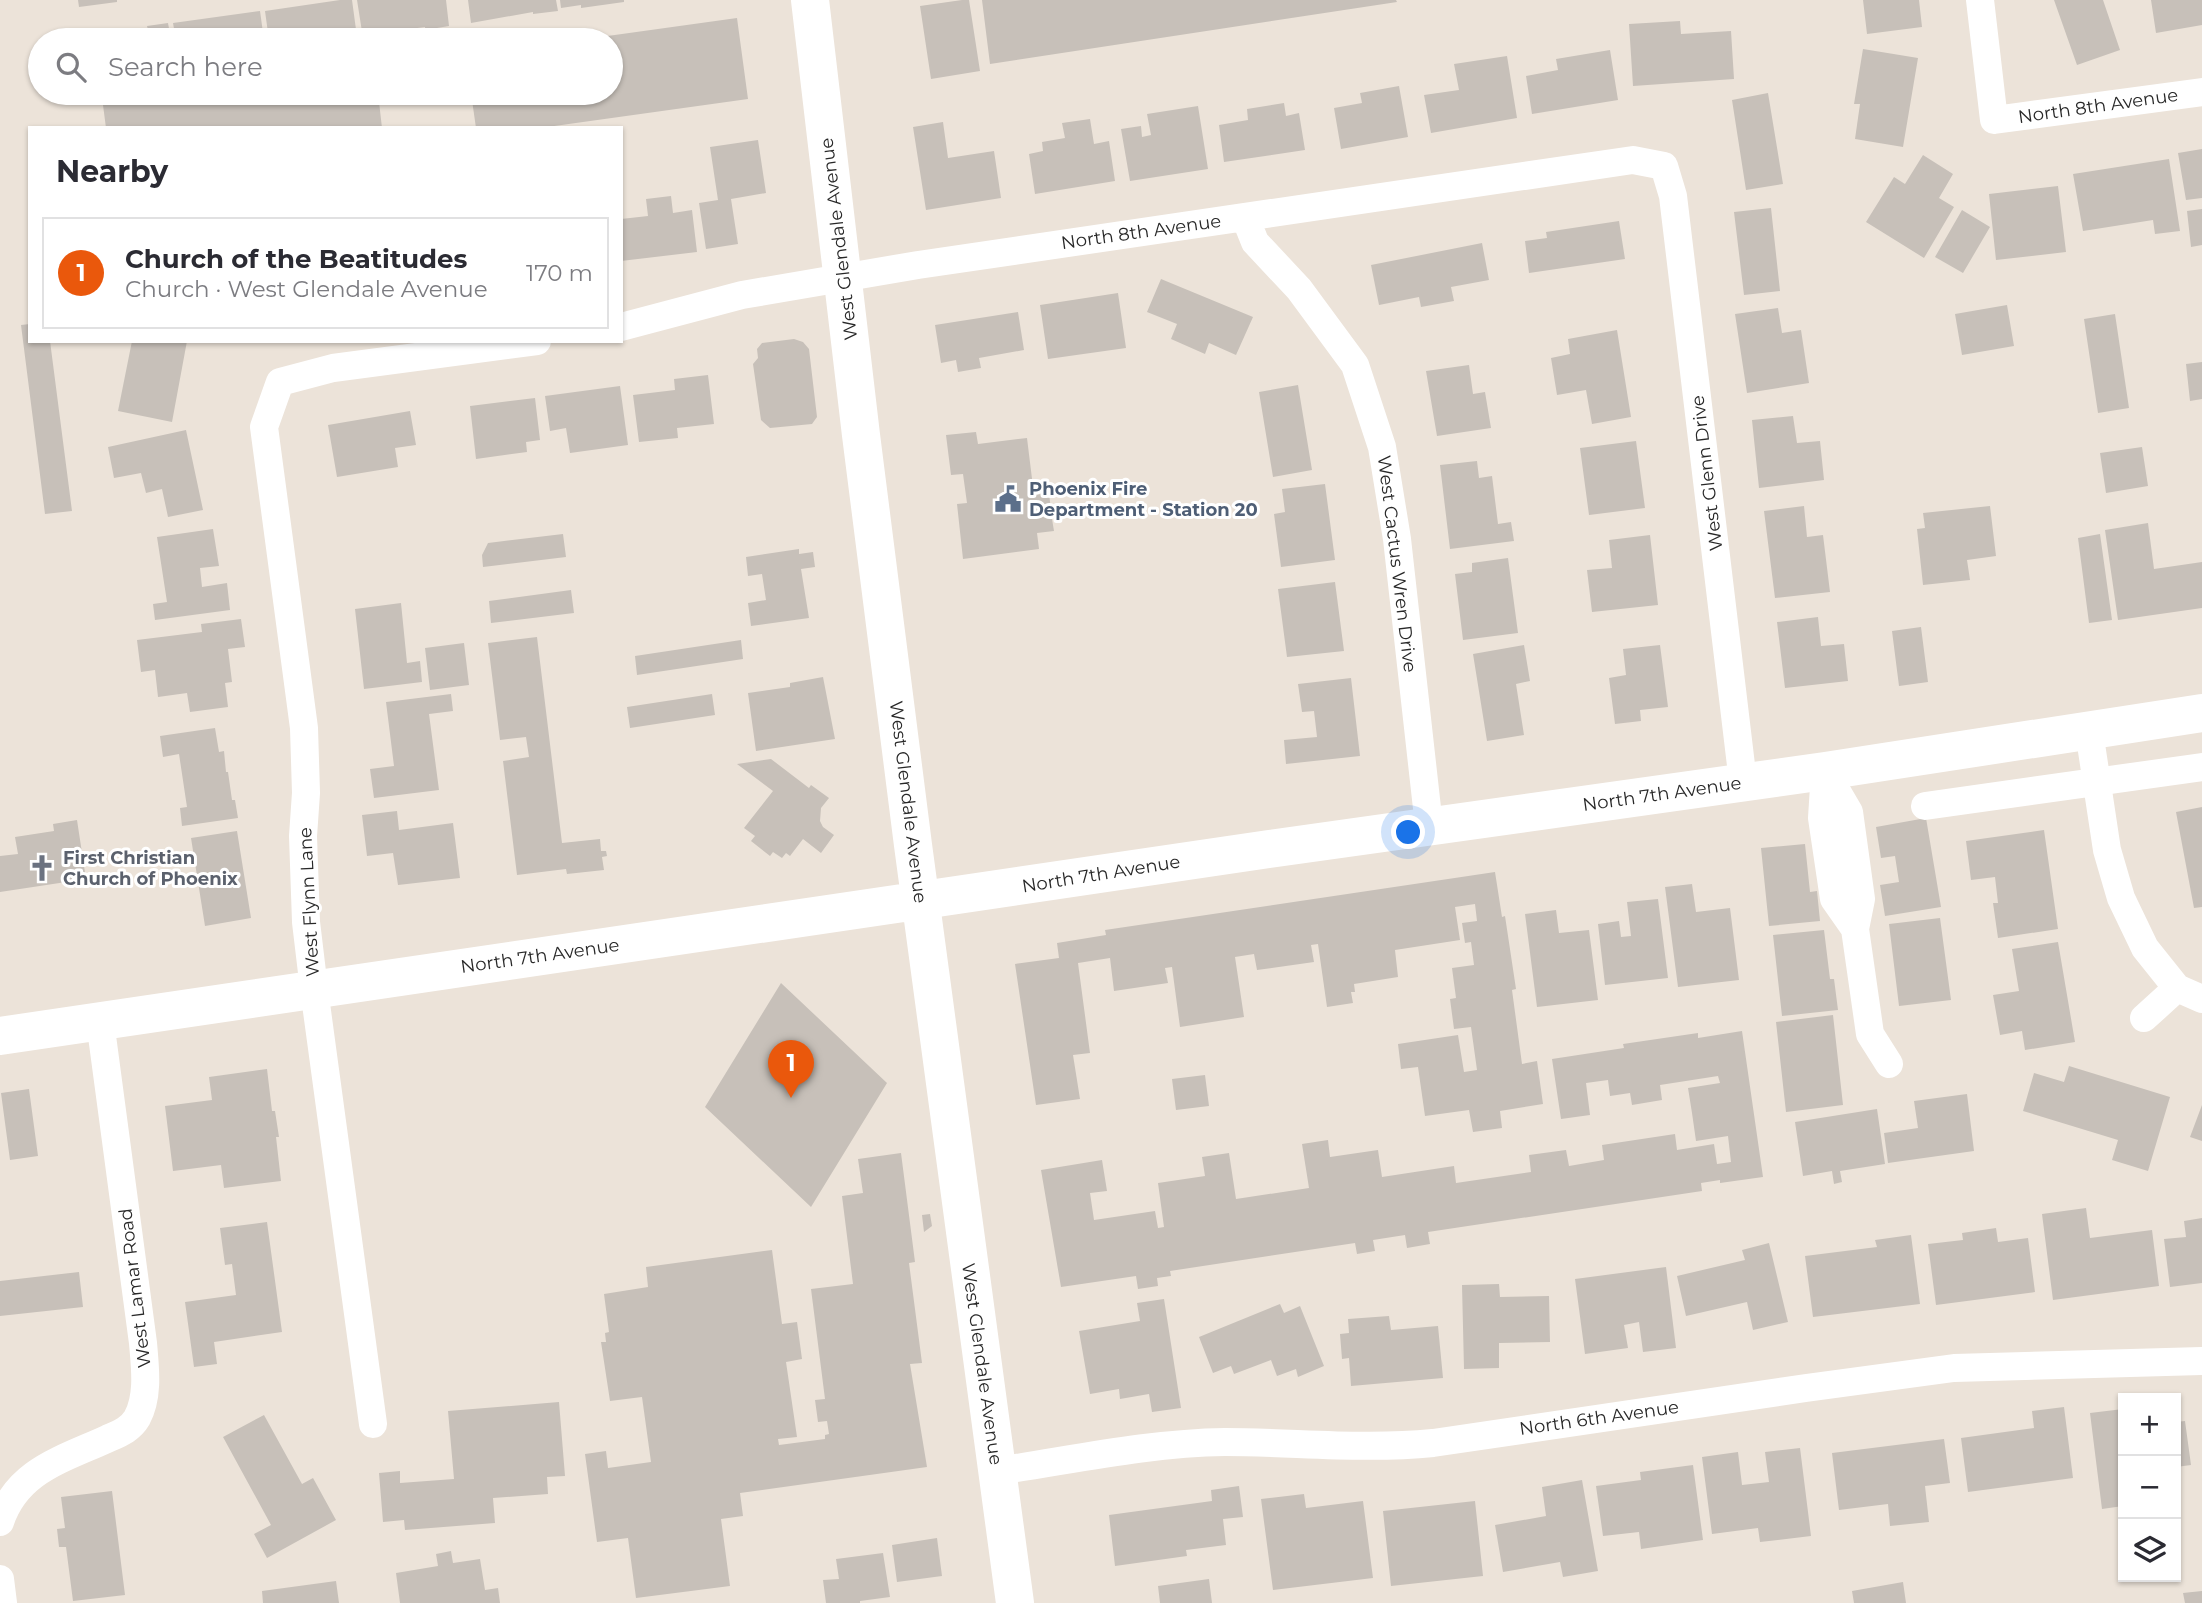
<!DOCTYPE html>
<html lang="en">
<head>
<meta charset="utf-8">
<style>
  body { margin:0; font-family:Montserrat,sans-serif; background:#f7f7f7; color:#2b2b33 }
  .controls { position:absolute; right:21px; bottom:21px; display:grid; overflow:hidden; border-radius:0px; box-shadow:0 2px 5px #0004 }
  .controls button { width:63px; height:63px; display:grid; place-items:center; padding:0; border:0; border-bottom:2px solid #e1e1e2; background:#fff; color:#2b2b33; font:35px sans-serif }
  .you { position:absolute; left:1409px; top:833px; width:24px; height:24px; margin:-18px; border:5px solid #fff; border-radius:50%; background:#1a73e8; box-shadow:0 0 0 10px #1a73e833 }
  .badge { display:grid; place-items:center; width:46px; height:46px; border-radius:50%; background:#ea580c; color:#fff; font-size:23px; font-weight:700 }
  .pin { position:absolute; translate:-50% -58px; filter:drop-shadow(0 2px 4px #0008) }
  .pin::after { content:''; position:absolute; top:37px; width:24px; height:21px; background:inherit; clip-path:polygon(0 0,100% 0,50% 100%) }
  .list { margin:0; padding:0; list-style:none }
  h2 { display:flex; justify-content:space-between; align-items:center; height:91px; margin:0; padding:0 28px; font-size:30px }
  h2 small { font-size:23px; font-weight:400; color:#7c7c81 }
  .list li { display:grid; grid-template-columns:46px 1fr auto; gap:21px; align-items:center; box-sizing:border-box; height:112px; margin:0 14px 14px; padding:0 14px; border:2px solid #e1e1e2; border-radius:0px }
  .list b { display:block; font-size:26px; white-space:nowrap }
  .list p { margin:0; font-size:23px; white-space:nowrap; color:#7c7c81 }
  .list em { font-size:23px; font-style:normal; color:#7c7c81 }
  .icon { flex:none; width:38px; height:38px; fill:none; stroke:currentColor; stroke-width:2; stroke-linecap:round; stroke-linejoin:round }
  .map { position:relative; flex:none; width:2202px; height:1603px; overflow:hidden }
  .search { position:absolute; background:#fff; box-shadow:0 2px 5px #0004; left:28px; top:28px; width:595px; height:77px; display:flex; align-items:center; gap:18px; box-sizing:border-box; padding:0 24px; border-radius:38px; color:#7c7c81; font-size:26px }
  .panel { position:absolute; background:#fff; box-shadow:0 2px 5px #0004; left:28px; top:126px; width:595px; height:217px; border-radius:0px }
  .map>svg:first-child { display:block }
  .building { fill:#c7c0b9 }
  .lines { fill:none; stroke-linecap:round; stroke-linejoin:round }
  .street { stroke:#fff; stroke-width:28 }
  .secondary { stroke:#fff; stroke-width:38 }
  .labels { text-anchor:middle; stroke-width:6; stroke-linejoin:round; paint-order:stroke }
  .street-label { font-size:18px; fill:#282828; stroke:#fff }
  .service-label { font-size:18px; font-weight:bold; fill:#4e5e75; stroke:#fff; text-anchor:start }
  .worship-label { font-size:18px; font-weight:bold; fill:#5b616d; stroke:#fff; text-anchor:start }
</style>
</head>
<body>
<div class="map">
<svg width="2202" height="1603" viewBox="0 0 2202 1603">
  <rect width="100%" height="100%" fill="#ece3d9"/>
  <path class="building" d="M78,0H117V2L79,7Z
    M340,0H352L357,37L338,40H269L265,11Z
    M357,0H446L449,26L425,30V27L387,32L388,35L363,38Z
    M468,0H556L558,11L533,14V12L471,23Z
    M560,0H624V2L581,8V5L561,8Z
    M962,0H969L980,71L931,79L920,6Z
    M982,0H1396L1397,2L990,64Z
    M1863,0H1919L1922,27L1867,34Z
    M2054,0H2103L2120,50L2077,65Z
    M2151,0H2202V25L2156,33Z
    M260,11L264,40H176L173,23Z
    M737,18L748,99L540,128H476L471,93H611V40H586V39Z
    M1680,21L1681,34L1731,31L1734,79L1633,86L1629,24Z
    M168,23L171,40H94V39L105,37V32L127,29L128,33L148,30L147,26Z
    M1863,49L1918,58L1903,147L1855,139L1860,104H1854Z
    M1610,50L1618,100L1532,114L1526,76L1558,70L1556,59Z
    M1507,56L1517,118L1431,133L1424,95L1459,90L1454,64Z
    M1399,86L1408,137L1341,149L1334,108L1362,103L1360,93Z
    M194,93H378L382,128H106L103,105Z
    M1768,93L1783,184L1746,190L1732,100Z
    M1284,103L1286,116L1299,113L1305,150L1224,162L1219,125L1248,120L1247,109Z
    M1198,106L1208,169L1130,181L1121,129L1141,126L1142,137L1151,135L1147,114Z
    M1090,119L1094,144L1109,141L1115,181L1035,194L1029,154L1043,151L1042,142L1065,138L1062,123Z
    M943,122L948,158L994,151L1001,198L926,210L913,127Z
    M758,140L766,193L731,199L738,244L706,249L699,203L718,200L710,147Z
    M2202,149V198L2186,200L2178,153Z
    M1923,155L1953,174L1939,198L1954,207L1924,258L1866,222L1894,177L1905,184Z
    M2169,159L2180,231L2155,234L2153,220L2083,231L2073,174Z
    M2058,186L2066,252L1996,260L1989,194Z
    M671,196L673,213L692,210L697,252L621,261V219L648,216L646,199Z
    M1771,208L1780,291L1744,295L1734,212Z
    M2202,209V245L2191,247L2187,211Z
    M1962,210L1990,227L1963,273L1935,257Z
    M1619,221L1625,259L1529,273L1525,241L1547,238L1546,232Z
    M1482,243L1489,280L1451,287L1454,301L1421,307L1419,297L1379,305L1371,265Z
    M1161,279L1253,317L1236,355L1209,343L1205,354L1171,339L1177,324L1147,312Z
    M1118,293L1126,348L1048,359L1040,305Z
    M2007,305L2014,346L1962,355L1955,314Z
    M1778,308L1782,333L1801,330L1809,383L1747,393L1735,314Z
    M1018,312L1024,350L979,358L981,368L958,372L956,360L941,363L935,325Z
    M2115,314L2129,408L2098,413L2084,319Z
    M30,324V341H50L72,511L45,514L21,325Z
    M1617,330L1631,417L1592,424L1586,390L1557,395L1551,358L1570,354L1568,339Z
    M794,339L803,342L809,349L817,417L812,424L770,428L761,420L753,364L758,358L757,349L762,343Z
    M132,341H187L172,422L118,411Z
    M2202,362V399L2190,401L2186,364Z
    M1469,365L1473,394L1485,392L1491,428L1437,436L1426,371Z
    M708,375L714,424L677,428L678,438L639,442L633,395L675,390L674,379Z
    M1298,385L1312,470L1273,477L1259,392Z
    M620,386L628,445L570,453L566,428L550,431L545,396Z
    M535,398L540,440L526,442L527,452L476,459L470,406Z
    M410,411L416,445L395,448L398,467L337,477L328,425Z
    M1793,416L1797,443L1820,441L1824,480L1759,488L1752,420Z
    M186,430L203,510L168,517L162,489L146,493L141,473L114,478L108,447Z
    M976,432L978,444L1027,438L1034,495L1049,493L1052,519L1054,531L1037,533L1039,549L963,559L957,504L967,503L963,474L951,475L946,435Z
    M1636,441L1645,508L1589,515L1580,448Z
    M2142,447L2148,486L2106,493L2100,453Z
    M1477,461L1479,478L1492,476L1498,524L1511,522L1514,541L1450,549L1440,465Z
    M1325,484L1335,560L1281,567L1274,514L1285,512L1282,489Z
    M1804,506L1807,537L1823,535L1830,592L1775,598L1764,511Z
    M1990,506L1996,556L1967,560L1970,580L1923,585L1917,529L1925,528L1923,513Z
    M2148,523L2154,569L2202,562V608L2118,620L2105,530Z
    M213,529L219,566L200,568L202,587L227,583L230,610L155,620L153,604L167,602L157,537Z
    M563,534L566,557L483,567L482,555L488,543Z
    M2100,534L2112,620L2089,623L2078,538Z
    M1650,535L1658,605L1592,612L1587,570L1612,568L1609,540Z
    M799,549V554L813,552L815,567L801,569L809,618L751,626L748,603L766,600L762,574L748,576L746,557Z
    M1508,558L1518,633L1463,640L1455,574L1472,572V563Z
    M1335,582L1344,651L1287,657L1278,589Z
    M571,590L574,613L491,623L489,601Z
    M401,603L407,663L420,661L422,682L364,689L355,609Z
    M1818,617L1821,646L1844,644L1848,681L1785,688L1777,622Z
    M241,619L245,647L228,649L232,682L225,683L228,707L190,712L187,693L158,697L155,670L141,672L137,640L202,632L201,624Z
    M1921,627L1928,682L1899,686L1892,631Z
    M537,637L562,843L600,839L601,851H606L607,856L602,857L604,870L567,874L566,869L517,875L503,761L529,757L526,737L500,740L488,643Z
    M741,640L743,659L637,675L635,656Z
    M464,643L469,685L430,690L425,648Z
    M1524,645L1530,681L1516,684L1524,735L1487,741L1473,654Z
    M1660,645L1668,707L1640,710L1641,721L1615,724L1609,678L1626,675L1623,649Z
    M823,677L835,739L756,751L748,693L790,687V683Z
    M1351,678L1360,756L1286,764L1284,740L1317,737L1314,711L1302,712L1298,684Z
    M451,694L453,711L429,714L439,790L374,798L370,769L394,766L386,702Z
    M712,694L715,715L630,728L627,707Z
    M215,728L219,752L224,751L226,772H228L232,800H235L238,818L182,826L180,808L187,807L179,754L163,757L160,736Z
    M771,759L809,788L811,785L829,798L821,808L820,821L823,827L834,835L821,853L803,839L790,856L786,853L782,858L773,852L770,856L751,841L755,836L744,828L773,791L737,764Z
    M2202,807V907L2194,908L2176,812Z
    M397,811L399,830L453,823L460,878L398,885L393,853L367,856L362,815Z
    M1926,818L1941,907L1885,916L1880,885L1899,882L1895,856L1881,858L1876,827Z
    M77,820L86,879L0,892V856L18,854L15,837L54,831L53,824Z
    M2044,830L2058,929L1998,938L1993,903H1998L1995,877L1971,880L1966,841Z
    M237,831L251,918L205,926L191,838Z
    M1805,844L1810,892L1817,891L1820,921L1769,926L1761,848Z
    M1495,872L1502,917L1505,916L1516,989L1512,990L1522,1064L1537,1061L1543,1104L1500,1111L1502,1128L1473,1132L1469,1110L1425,1116L1418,1067L1401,1069L1398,1044L1458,1035L1464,1072L1477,1070L1471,1027L1454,1029L1450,999L1456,998L1452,968L1474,965L1471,942L1465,943L1462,923L1477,921L1475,904L1455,907L1460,940L1395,950L1398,977L1354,984L1355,992H1351L1353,1003L1327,1007L1318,944L1311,945L1314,962L1257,970L1254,954L1235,957L1244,1017L1180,1027L1172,967L1165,968L1168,983L1114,991L1110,958L1078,963L1090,1053L1073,1055L1080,1099L1036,1105L1015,964L1059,958L1057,943L1106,935L1105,930Z
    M1692,884L1696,912L1730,908L1739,980L1678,987L1665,887Z
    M1658,899L1668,978L1605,985L1598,924L1619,921L1621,937L1631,936L1627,902Z
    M1556,910L1559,933L1589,930L1598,1000L1537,1007L1525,914Z
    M1940,918L1951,1000L1899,1006L1889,924Z
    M1824,930L1830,979H1834L1838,1010L1782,1016L1773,935Z
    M2058,942L2075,1042L2025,1050L2022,1031L2000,1035L1993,995L2019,991L2012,949Z
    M781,983L887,1083L811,1207L705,1107Z
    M1833,1015L1843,1105L1786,1112L1776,1022Z
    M1742,1031L1763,1177L1720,1183V1180L1701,1183L1702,1191L1428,1232L1430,1244L1407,1248L1405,1235L1373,1240L1375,1251L1357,1254L1355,1243L1170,1271L1171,1276L1157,1278L1158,1286L1138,1289L1136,1276L1061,1287L1041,1170L1102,1160L1107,1191L1090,1193L1094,1220L1155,1211L1158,1228L1164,1227L1158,1183L1205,1176L1202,1157L1229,1153L1236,1199L1309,1188L1302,1144L1328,1140L1330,1157L1378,1150L1382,1177L1454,1166L1456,1183L1531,1172L1529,1155L1566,1150L1569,1166L1604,1160L1602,1145L1675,1134L1677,1150L1714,1144L1717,1164L1731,1162L1728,1136L1696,1141L1692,1113L1688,1088L1720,1083L1718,1076L1660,1085L1662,1100L1632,1105L1630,1093L1610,1096L1608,1080L1586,1083L1590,1115L1561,1119L1552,1059L1624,1048L1623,1044L1698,1033V1038Z
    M2069,1066L2170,1097L2148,1171L2112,1160L2118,1140L2023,1111L2034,1073L2064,1082Z
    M267,1069L272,1111H275L279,1137H276L281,1181L224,1188L221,1165L173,1171L165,1106L212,1100L209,1077Z
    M1205,1075L1209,1106L1176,1110L1172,1079Z
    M29,1089L38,1156L10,1160L1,1093Z
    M1967,1094L1974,1151L1888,1163L1884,1133L1918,1128L1914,1101Z
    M2202,1105V1141L2190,1137Z
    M1877,1109L1885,1164L1840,1171L1842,1182L1834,1184L1832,1171L1803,1176L1795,1122Z
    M901,1153L915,1262L909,1263L922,1363L910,1364L927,1467L740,1493L743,1516L721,1519L730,1586L636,1598L628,1538L597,1542L585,1454L606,1451L608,1468L651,1462L642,1397L610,1401L601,1342H606L605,1333L609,1332L604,1294L648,1287L646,1267L772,1250L782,1324L797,1322L802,1359L786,1362L797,1437L778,1439L779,1445L825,1439V1435L829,1434L827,1421L818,1422L815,1400L825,1399L811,1289L853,1284L842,1196L863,1193L858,1159Z
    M2086,1208L2090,1238L2152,1230L2159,1286L2053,1300L2042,1214Z
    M930,1214L932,1226L924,1232L922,1215Z
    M2202,1218V1283L2170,1287L2164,1239L2186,1237L2184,1221Z
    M267,1222L282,1332L214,1342L217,1364L194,1367L185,1302L236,1295L232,1264L225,1265L220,1228Z
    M1996,1228L1998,1242L2028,1238L2035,1292L1936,1305L1928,1244L1963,1240L1962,1233Z
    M1911,1235L1920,1304L1813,1317L1805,1256L1877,1247L1875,1240Z
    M1769,1243L1788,1322L1753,1330L1747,1302L1686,1316L1677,1276L1745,1260L1742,1250Z
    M1666,1267L1676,1348L1643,1352L1639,1322L1624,1325L1628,1348L1585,1354L1575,1279Z
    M79,1272L83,1307L0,1316V1281Z
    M1499,1284L1500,1297L1549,1296L1550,1342L1499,1343V1368L1464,1369L1462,1285Z
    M1164,1299L1181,1408L1152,1412L1149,1394L1120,1399L1119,1389L1090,1394L1079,1331L1140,1321L1137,1303Z
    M1280,1304L1284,1313L1300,1306L1324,1366L1298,1377L1296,1369L1277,1376L1271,1360L1234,1374L1231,1366L1213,1373L1199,1337Z
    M1389,1316L1391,1330L1438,1326L1443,1378L1351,1386L1349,1358L1342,1359L1340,1334L1349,1333L1348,1319Z
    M559,1402L565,1476L547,1477L548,1494L493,1498L495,1523L405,1530L404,1520L383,1522L379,1473L400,1471V1483L454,1479L448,1411Z
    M2064,1407L2073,1478L1968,1492L1961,1438L2034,1428L2032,1411Z
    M2123,1409V1506L2102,1509L2090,1413Z
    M264,1415L302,1484L313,1478L336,1520L267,1558L254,1534L271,1525L223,1437Z
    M2185,1421L2191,1465L2176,1467V1422Z
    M1944,1439L1950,1483L1925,1486L1929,1522L1890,1526L1888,1504L1839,1510L1832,1453Z
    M1800,1448L1811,1536L1760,1542L1758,1528L1712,1534L1702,1457L1738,1452L1742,1485L1769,1482L1765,1452Z
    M1693,1465L1703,1540L1641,1549L1639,1532L1603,1536L1596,1486L1641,1480L1640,1472Z
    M1582,1480L1598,1571L1563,1577L1560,1562L1503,1572L1495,1525L1546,1516L1542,1487Z
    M1239,1486L1243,1517L1223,1519L1226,1545L1186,1550L1187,1556L1115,1566L1109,1515L1212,1501L1211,1490Z
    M112,1491L125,1595L73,1601L66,1547H59L57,1529L65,1528L61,1497Z
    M1304,1494L1306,1508L1363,1501L1373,1578L1273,1590L1261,1499Z
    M1475,1501L1483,1576L1391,1586L1383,1511Z
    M937,1538L942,1576L897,1582L892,1545Z
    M451,1551L453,1563L480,1559L485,1590L498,1588L500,1603H400L396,1573L438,1566L436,1554Z
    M883,1553L890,1597L860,1601V1603H826L823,1580L839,1579L836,1559Z
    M1209,1579L1212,1603H1160L1158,1586Z
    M336,1581L339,1603H263L262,1591Z
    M1903,1582L1906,1603H1854L1852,1591Z
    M2202,1591V1603H2185L2183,1593Z"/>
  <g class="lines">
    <path class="street" d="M1980,0L1994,120L2202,92
      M1245,217L1255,242L1299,289L1355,365L1382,447L1397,539L1429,826
      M621,327L742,295L918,265L1633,160L1664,166L1673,196L1743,782
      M2089,731L2107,850L2121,898L2145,948L2177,988L2202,999
      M1825,771L1849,812L1861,899L1855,929L1870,1034L1889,1064
      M1825,771L1822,818L1834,899L1855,929
      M1925,806L2202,767
      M2144,1018L2177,988
      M373,1424L314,989L306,922L303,836L306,793L304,728L264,427L280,382L333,368L537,341
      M997,1471C1072,1460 1148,1443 1225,1442C1294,1442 1364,1450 1433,1443L1806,1388L1954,1368L2202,1361
      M0,1522C17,1471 61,1460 107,1439C118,1434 130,1430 137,1418C149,1396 145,1367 143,1343L100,1021
      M0,1579L3,1603"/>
    <path class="secondary" d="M810,0L861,435L913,845L1015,1603
      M0,1036L1269,849L1825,771L2202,713"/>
  </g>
  <defs>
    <symbol id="civic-bare" viewBox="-9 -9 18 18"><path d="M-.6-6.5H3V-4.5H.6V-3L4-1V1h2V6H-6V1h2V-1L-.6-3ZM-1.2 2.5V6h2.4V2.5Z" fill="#5c6f8a" stroke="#fff" stroke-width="2.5" paint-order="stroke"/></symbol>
    <symbol id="church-bare" viewBox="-9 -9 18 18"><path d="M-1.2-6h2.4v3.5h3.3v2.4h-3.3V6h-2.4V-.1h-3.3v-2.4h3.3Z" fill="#6b7280" stroke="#fff" stroke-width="2.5" paint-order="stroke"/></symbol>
  </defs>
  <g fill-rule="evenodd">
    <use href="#civic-bare" x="989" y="480" width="38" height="38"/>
    <use href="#church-bare" x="23" y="849" width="38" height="38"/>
  </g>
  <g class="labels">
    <g class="street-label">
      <text transform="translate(2098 106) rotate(-8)" y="6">North 8th Avenue</text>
      <text transform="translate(1141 232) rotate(-8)" y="6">North 8th Avenue</text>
      <text transform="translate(839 239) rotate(-97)" y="6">West Glendale Avenue</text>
      <text transform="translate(1707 473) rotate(-97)" y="6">West Glenn Drive</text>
      <text transform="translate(1397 564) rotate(83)" y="6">West Cactus Wren Drive</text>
      <text transform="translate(1662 794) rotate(-8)" y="6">North 7th Avenue</text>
      <text transform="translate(908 802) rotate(83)" y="6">West Glendale Avenue</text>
      <text transform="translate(1101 874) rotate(-9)" y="6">North 7th Avenue</text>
      <text transform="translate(309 902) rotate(-93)" y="6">West Flynn Lane</text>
      <text transform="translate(540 956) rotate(-8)" y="6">North 7th Avenue</text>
      <text transform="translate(135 1288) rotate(-97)" y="6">West Lamar Road</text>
      <text transform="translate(982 1364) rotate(82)" y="6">West Glendale Avenue</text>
      <text transform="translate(1599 1418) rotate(-8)" y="6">North 6th Avenue</text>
    </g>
    <g class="service-label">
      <text x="1029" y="495">Phoenix Fire<tspan x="1029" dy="21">Department - Station 20</tspan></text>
    </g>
    <g class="worship-label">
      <text x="63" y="864">First Christian<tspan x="63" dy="21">Church of Phoenix</tspan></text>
    </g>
  </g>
</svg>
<div class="controls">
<button>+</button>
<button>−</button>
<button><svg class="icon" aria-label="layers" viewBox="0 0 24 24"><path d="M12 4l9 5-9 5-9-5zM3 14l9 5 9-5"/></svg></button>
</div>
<div class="you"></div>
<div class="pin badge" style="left:791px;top:1098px">1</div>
<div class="search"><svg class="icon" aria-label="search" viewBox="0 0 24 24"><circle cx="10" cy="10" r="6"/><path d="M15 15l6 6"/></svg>Search here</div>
<section class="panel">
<h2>Nearby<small></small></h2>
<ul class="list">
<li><span class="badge">1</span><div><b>Church of the Beatitudes</b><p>Church · West Glendale Avenue</p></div><em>170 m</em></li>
</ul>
</section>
</div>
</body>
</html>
